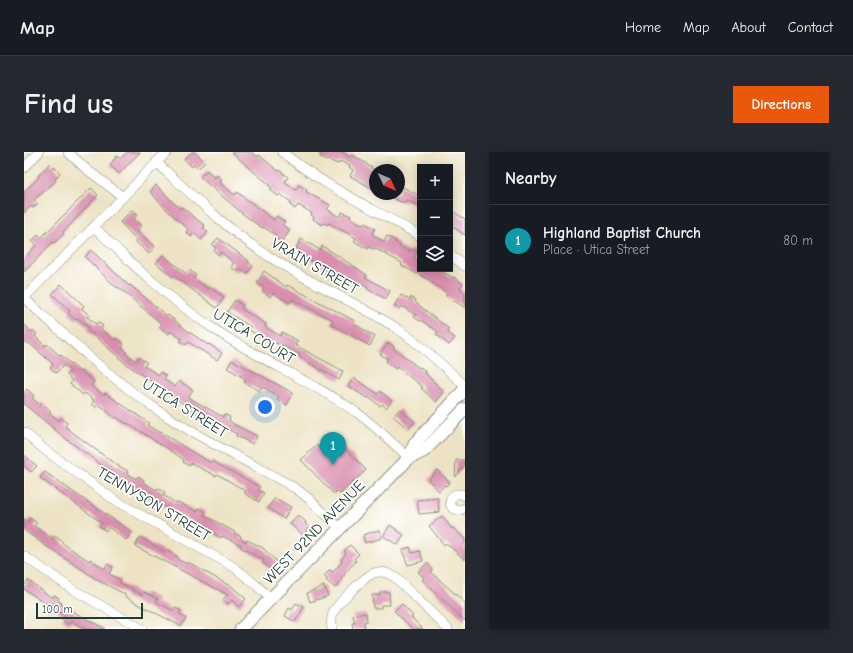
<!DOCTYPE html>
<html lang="en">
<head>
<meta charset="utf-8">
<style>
  body { margin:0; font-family:"Comic Neue",sans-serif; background:#242831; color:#f1f3f6 }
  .controls { position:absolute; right:12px; top:12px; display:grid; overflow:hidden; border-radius:0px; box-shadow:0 2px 10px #0003 }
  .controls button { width:36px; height:36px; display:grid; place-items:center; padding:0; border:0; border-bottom:1px solid #363941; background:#171b24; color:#f1f3f6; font:20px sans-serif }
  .compass { position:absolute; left:345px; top:12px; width:36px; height:36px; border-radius:50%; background:#171b24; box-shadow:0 2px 10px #0003; rotate:134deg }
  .scale { position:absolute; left:12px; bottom:10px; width:107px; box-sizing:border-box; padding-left:4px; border:2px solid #1f3d34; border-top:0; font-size:11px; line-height:14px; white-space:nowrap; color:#1f3d34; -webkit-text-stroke:3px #fff; paint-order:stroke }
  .you { position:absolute; left:241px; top:255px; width:14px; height:14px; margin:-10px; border:3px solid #fff; border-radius:50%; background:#1a73e8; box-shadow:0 0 0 6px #1a73e833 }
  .badge { display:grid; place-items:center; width:26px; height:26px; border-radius:50%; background:#ea580c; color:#fff; font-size:13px; font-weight:700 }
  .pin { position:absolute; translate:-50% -33px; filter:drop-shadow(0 1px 2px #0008) }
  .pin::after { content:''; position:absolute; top:21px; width:14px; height:12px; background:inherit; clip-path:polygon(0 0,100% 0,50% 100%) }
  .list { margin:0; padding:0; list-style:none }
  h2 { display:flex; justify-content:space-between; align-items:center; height:52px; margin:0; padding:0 16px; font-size:17px }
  h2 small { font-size:13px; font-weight:400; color:#9ea1a6 }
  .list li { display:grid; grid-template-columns:26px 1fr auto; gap:12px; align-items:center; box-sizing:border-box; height:72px; padding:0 16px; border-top:1px solid #363941 }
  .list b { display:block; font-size:15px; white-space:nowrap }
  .list p { margin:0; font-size:13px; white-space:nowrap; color:#9ea1a6 }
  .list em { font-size:13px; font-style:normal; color:#9ea1a6 }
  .icon { flex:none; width:22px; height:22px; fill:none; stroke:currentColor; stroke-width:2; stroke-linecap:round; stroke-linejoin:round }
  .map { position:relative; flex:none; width:441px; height:477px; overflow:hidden; border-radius:0px }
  header { display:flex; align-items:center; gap:24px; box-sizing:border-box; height:56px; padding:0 20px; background:#171b24; border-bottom:1px solid #363941 }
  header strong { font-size:19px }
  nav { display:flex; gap:22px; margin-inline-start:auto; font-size:14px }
  .intro { display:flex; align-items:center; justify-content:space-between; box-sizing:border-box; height:96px; padding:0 24px }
  h1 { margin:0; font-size:28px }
  .button { padding:10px 18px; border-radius:0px; background:#ea580c; color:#fff; font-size:14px; font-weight:700 }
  main { display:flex; gap:24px; padding:0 24px }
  aside { flex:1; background:#171b24; border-radius:0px; box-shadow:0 2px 10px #0003 }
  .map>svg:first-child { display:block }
  .building { fill:#d98eae }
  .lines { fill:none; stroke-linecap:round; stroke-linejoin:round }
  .minor-casing { stroke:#86907c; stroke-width:10 }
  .major-casing { stroke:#86907c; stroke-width:14 }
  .minor { stroke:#fff; stroke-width:9 }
  .major { stroke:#fff; stroke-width:12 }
  .labels { text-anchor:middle; stroke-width:3.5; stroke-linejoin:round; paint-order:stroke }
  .street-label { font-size:15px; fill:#1f3d34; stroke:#fff }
</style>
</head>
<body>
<header>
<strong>Map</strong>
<nav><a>Home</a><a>Map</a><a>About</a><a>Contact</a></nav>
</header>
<div class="intro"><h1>Find us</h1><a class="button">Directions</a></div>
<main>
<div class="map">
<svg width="441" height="477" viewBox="0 0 441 477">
  <rect width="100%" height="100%" fill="#fff"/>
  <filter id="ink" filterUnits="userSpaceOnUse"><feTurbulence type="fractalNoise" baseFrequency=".025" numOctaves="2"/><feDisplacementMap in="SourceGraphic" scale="8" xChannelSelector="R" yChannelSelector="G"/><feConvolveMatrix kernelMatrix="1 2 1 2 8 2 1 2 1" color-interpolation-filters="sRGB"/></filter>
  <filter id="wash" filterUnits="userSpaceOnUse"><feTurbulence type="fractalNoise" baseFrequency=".012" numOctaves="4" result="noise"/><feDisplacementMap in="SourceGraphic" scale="16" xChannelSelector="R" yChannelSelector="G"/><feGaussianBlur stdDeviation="0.9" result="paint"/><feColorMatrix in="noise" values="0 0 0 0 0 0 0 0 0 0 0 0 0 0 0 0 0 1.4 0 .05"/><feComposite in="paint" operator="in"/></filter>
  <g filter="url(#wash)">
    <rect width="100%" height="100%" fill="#ede3c4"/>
    <g id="blocks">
      <path class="building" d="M103,0H116L95,22L86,13L93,4L96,7Z
        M168,0H171L181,10L174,17L170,12L168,15L160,7Z
        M208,0H228L234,5L235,3L254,19L255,18L264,25L261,30L272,38L275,33L283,38L282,40L306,53L303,57L315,65L318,60L327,64L326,66L339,73L341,71L351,77L348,82L360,90L363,84L372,89L371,90L376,93L375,94L385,100L386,97L393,101L390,107L396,111V117H415L429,126L430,125L439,132L436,136L441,142V156L431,149L430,150L422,144L423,142L419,138L394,121L393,122L377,113L378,111L350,96L349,97L345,95L344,97L330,89L332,86L305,71L304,73L300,71L298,73L289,67L290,65L287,63L288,61L274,53L271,57L266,53L267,50L256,42L254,44L246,38L248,36L244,33L245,32L225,16Z
        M299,0H318L326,5L328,3L343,12V13L351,18V38L326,24L329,18L325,15L326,14L316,9L314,12L304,8L303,9L296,5Z
        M26,11L36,21L31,27L32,29L10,48L14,52L9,56L7,54L0,61V40L15,25L14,24Z
        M183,18L191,26L193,23L198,28L196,30L199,34L211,43L213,40L250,68L252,64L261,70L258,73L266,78L258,90L250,85L252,83L239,75L238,76L219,62L176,25Z
        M132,33L156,57L158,55L181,74L179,76L184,80L177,88L170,81L167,85L162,80L164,77L145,60L126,40Z
        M375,33L396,44V55L382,48L381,51L377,49L376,50L361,42H375Z
        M67,36L74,43L39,80L40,82L30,91L29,90L0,120V107L12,93L8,89L14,83L17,86Z
        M108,58L113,63L110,67L118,74L113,79L131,95L125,102L112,90L113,88L96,70Z
        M426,58L441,67V83L426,73Z
        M194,86L225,109L224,110L229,114L223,122L216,117L213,120L207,115L210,111L197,100L195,103L190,99L192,96L188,93Z
        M277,87L296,98L298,94L305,98L343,123L341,125L366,139L362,147L343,137L344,136L333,129L330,132L276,102L277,99L272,96Z
        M67,98L105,134L106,133L143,164L144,163L152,169V170L161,177L184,193L185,192L198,201L193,208L164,190L162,193L156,189L158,187L146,179L145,182L135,175L138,172L94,135L93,136L61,105Z
        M139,103L160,120L162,121L165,118L172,123L169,126L184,137L185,135L200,145L193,156L150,124L149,125L132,111Z
        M240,119L262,135L263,133L331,169L329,171L351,185L346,194L307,172L309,168L277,152L268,147L266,151L249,141L246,145L238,139L240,136L233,131Z
        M37,132L60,154L58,157L65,163L63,165L72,172L74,170L79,174L77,177L90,188L92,186L100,192L98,196L103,200L101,201L112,209L115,205L123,211L120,214L135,223L137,220L142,224L140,227L151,235L155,229L169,238L164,245L199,265L200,262L206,265L205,268L209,271V272L233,284L229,292L212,284L213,282L167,258V257L102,212L64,178L65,176L54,166L52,168L44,161L46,159L28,142Z
        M377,143L386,148L387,145L392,148L391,150L425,177L423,180L431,186L425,193L412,182L414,180L397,168L396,169L390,165L392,163L377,154L375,157L370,154Z
        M211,148L219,154L217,157L242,172L241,175L256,184L258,180L274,189L271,193L319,219L315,228L275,205L276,203L258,193L257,194L246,188L245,190L225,178L227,175L203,160Z
        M0,172L7,180L9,178L13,182L11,184L21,194L23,192L36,204L37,203L56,220L57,219L70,230L67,234L79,243L81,241L125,271L123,273L136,281V280L175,304L187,311L188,309L236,335L234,338L240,341L235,350L220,341L222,339L193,322L192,324L167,311L165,314L159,310L160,308L152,302L103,271V272L92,265L91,266L76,253L73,256L68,252L70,248L61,241L59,243L46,232L48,229L43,223L46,219L40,213L32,221L26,216L29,212L5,191L3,192L0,189Z
        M364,191L370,194L369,196L395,216L396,215L401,219L400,220L420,240L412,250L397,236L399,235L373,215L372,217L362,210L364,207L356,202Z
        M208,208L269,241L263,253L253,247L255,244L238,235L236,239L220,230L222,227L203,216Z
        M330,226L354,242L356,239L368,249L362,256L358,252L356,254L344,245L343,246L324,234Z
        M3,237L10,244L8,246L16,253L18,251L27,259L25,261L35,269L37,266L43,271L41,274L52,283L91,312L104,319L103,321L112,327L114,324L120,328L119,330L132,338L133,336L141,340L139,343L151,351L152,350L156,351L173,360L175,356L182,360L180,363L211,380L210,381L217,384L216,386L222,390L223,388L239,396L256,413L249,420L238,410L240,408L216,395L217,393L198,384L197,386L141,354V355L103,332L41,286L0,252V241Z
        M376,257L391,270L384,277L369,264Z
        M315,290L342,318L316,342L313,339L310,342L277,308L293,293L302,302Z
        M0,303L13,314L7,320L0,314Z
        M432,308H441V313L431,325Z
        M413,318L426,330L422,334L421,333L415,339L404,328Z
        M21,320L52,342L108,380L102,388L84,375L82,379L75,374L78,371L16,326Z
        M251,346L267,355L260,367L244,356Z
        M414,346L415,360L395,362L393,348Z
        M274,363L282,370L281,371L285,376L279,383L266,372Z
        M418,364L428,377L429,376L441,387V408L422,391L420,393L405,374Z
        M6,366L13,371L10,374L29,387L31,384L39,390L38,391L65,409L66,407L80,417L83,412L89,415L85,422L97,428L96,431L119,443L121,440L134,447L132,450L150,459L152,456L157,459L155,462L162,466L157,474L114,452L101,444V442L75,429L59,418L19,392L0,378V367L4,370Z
        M366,373L380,383L374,393L359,384Z
        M355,378L358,386L341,391L339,383Z
        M116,385L141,400L142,398L154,405L153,407L163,412L164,410L204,433L205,432L222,447L215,455L208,448L204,452L199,447L204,443L111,394Z
        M326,393L335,402L330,407L332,409L320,422H321L317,427L318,428L311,436L302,428L303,427L300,424L306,418L309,420L318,410L317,408L322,401L320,399Z
        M386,395L388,401L396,399L399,409L384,413L378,398Z
        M403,411L409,417L407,420L441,451V469L398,428L400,426L394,420Z
        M4,428L28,446L30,443L35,446L34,448L38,451L37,453L81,477H61L47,469L45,472L38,468L41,464L29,456L27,459L21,455L23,452L0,437V434Z
        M300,434L304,444L286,450L283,441Z
        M356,440H365L366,453H357V456H349L348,443H356Z
        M272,451L280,455L271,470L261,464L265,456L268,458Z
        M378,452L389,464L387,465L399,477H389L370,459Z
        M342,461L343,469L340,470L341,477H329L328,471H331L329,463Z"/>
    </g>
  </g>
  <g filter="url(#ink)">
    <use href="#blocks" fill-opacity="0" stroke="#86907c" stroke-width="1"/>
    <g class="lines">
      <defs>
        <path id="minor" d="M44,0L61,16L99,45
          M258,0C301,35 349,56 396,84
          M132,10C170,45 206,80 249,107C289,133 334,151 374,177C398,194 420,214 441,234
          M0,16L15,0
          M70,75C108,112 146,148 190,177C236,208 287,229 332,260C351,274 368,290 385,306
          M426,103L441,114
          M0,146C45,187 89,229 141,263C183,291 230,312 274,338L284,346L316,376
          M0,146L143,0
          M0,280L21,298L92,349L210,415L232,433L247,447
          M441,344L438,342H432C420,349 428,363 441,356
          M0,404L48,437L118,477
          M308,477C307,471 307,465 310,459C315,450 341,424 350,421C359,418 366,422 373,427L424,477"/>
        <path id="major" d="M385,306L391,291L436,243L441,236
          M217,477L385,306L400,299L441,257"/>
      </defs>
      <use href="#minor" class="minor-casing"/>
      <use href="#major" class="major-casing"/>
      <use href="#minor" class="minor"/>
      <use href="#major" class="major"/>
    </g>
  </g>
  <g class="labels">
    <g class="street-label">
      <text transform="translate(291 114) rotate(30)" y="5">VRAIN STREET</text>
      <text transform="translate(230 184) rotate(31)" y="5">UTICA COURT</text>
      <text transform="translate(161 256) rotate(32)" y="5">UTICA STREET</text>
      <text transform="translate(130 352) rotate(31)" y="5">TENNYSON STREET</text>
      <text transform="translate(290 380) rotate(-46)" y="5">WEST 92ND AVENUE</text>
    </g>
  </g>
</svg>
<div class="controls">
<button>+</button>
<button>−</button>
<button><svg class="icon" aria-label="layers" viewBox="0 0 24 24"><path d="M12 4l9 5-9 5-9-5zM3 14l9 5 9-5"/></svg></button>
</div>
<svg class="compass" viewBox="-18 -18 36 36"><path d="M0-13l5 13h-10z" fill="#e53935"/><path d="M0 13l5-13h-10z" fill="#9ea1a6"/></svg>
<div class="scale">100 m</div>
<div class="you"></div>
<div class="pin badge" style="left:309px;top:313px;background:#0f9aa8">1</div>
</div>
<aside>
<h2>Nearby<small></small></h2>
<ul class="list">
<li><span class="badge" style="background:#0f9aa8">1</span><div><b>Highland Baptist Church</b><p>Place · Utica Street</p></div><em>80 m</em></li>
</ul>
</aside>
</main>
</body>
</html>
